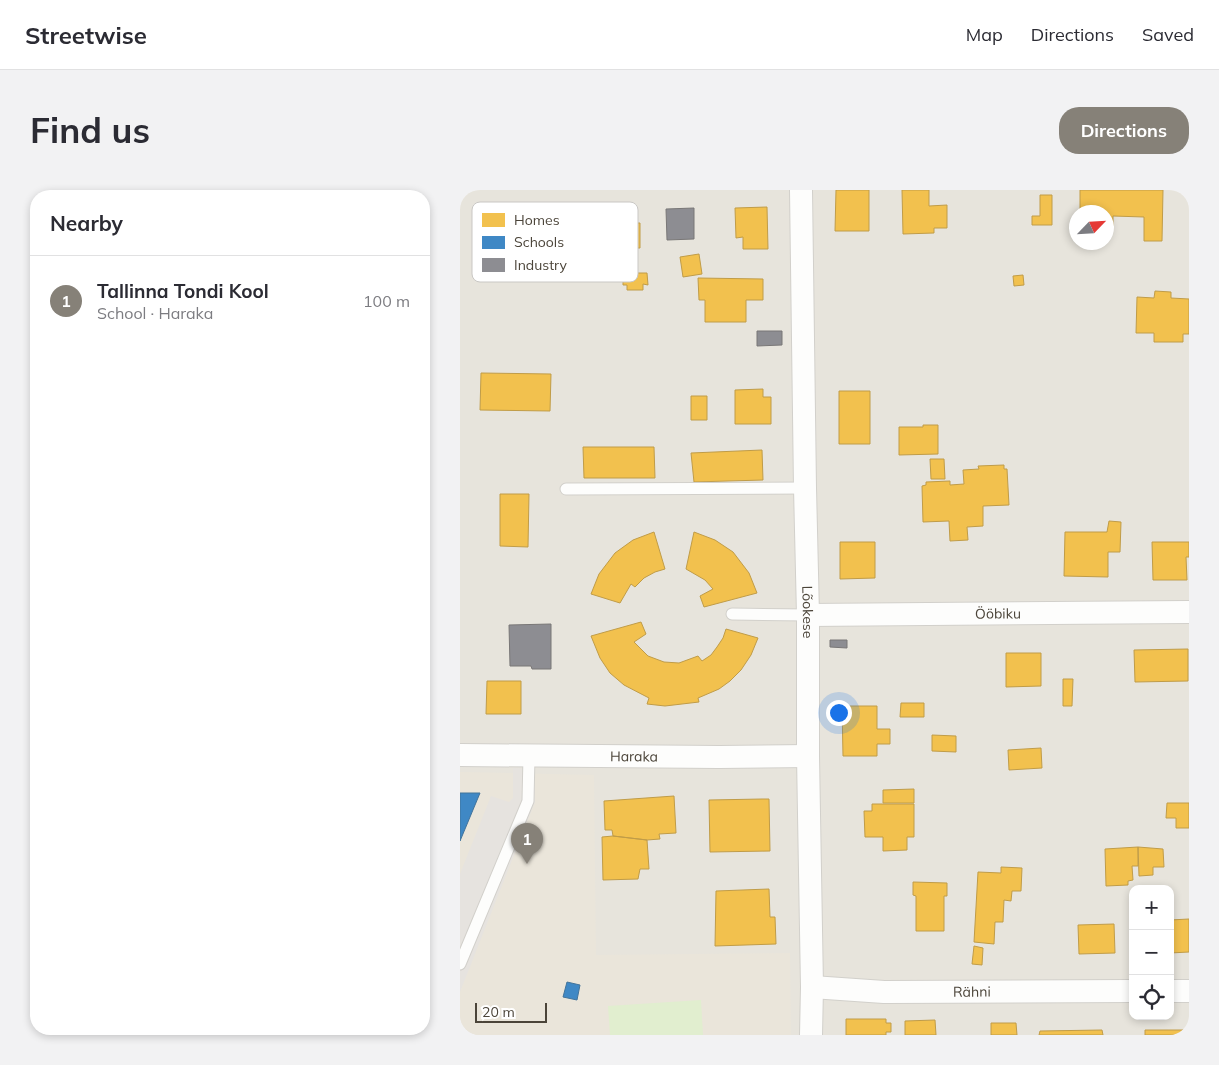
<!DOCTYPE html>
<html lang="en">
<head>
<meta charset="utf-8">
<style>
  body { margin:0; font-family:Mulish,sans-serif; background:#f2f2f3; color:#2b2b33 }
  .controls { position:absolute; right:15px; bottom:15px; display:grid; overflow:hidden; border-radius:10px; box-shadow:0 2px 8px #0003 }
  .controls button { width:45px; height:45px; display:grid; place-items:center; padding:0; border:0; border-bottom:1px solid #e1e1e2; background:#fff; color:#2b2b33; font:25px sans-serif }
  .compass { position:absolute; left:609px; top:15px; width:45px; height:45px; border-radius:50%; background:#fff; box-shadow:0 2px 8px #0003; rotate:65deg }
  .scale { position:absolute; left:15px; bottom:12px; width:72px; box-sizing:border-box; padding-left:5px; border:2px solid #4b4439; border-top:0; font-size:14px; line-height:18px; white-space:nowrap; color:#4b4439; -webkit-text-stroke:4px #fff; paint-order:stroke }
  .you { position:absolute; left:378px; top:522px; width:18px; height:18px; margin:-12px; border:4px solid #fff; border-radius:50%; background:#1a73e8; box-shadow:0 0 0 8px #1a73e833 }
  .badge { display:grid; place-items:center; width:32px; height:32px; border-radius:50%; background:#868178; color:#fff; font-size:16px; font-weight:700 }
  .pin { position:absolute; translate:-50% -41px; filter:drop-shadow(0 1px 2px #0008) }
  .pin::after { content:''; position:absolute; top:26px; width:18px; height:15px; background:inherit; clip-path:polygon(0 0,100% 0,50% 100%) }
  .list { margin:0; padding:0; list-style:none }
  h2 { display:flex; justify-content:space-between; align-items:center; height:65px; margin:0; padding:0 20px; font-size:21px }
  h2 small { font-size:16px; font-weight:400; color:#7c7c81 }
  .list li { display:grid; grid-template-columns:32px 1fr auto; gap:15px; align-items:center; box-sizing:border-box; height:90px; padding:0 20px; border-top:1px solid #e1e1e2 }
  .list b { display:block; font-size:19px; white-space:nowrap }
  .list p { margin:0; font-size:16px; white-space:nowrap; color:#7c7c81 }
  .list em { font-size:16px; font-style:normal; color:#7c7c81 }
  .icon { flex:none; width:28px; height:28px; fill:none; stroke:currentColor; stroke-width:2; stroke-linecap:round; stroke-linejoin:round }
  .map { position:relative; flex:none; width:729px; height:845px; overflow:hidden; border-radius:20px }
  header { display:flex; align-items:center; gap:30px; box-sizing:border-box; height:70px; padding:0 25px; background:#fff; border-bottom:1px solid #e1e1e2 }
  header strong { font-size:24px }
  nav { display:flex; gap:28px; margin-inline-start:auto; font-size:18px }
  .intro { display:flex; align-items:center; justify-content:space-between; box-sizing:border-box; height:120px; padding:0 30px }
  h1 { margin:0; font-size:35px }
  .button { padding:12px 22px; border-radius:20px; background:#868178; color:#fff; font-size:18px; font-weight:700 }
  main { display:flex; gap:30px; padding:0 30px }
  aside { flex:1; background:#fff; border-radius:20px; box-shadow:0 2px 8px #0003 }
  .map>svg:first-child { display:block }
  .residential { fill:#e7e4dc; fill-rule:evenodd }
  .education { fill:#eae5da }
  .green { fill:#e1eecf }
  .parking { fill:#e6e3df }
  .homes { fill:#f2c14e; stroke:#c09c48 }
  .schools { fill:#3f88c5; stroke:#43749b }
  .industry { fill:#8d8d92; stroke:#797777 }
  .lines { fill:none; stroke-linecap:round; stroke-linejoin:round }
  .lane-casing { stroke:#d2d0cb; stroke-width:13 }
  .street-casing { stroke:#d2d0cb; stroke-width:24 }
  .lane { stroke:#fdfdfc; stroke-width:11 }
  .street { stroke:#fdfdfc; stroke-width:22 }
  .labels { text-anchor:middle; stroke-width:5; stroke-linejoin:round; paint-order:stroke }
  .street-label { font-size:14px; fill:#4b4439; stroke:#fff }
  .key { fill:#fff; stroke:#c9c7c4; stroke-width:1 }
  .key-label { font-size:14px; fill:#4b4439 }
</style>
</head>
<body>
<header>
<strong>Streetwise</strong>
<nav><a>Map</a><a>Directions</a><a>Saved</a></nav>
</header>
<div class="intro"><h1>Find us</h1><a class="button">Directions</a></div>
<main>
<aside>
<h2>Nearby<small></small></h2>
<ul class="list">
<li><span class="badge">1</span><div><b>Tallinna Tondi Kool</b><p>School · Haraka</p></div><em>100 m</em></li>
</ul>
</aside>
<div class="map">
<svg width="729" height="845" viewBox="0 0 729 845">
  <rect width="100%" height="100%" fill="#f4f2ee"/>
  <path class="residential" d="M0,0H729V845H0ZM616,22H646V52H616ZM673,699H710V826H673Z"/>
  <path class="education" d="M0,582L134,585L136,765L330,763L331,845H0Z"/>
  <path class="green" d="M241,810L243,845H150L148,816Z"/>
  <path class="parking" d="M53,578L75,579V612L0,802V684L31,606L49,612L53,608Z"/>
  <path class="homes" d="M376,0H409V41H375Z
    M442,0H469V16L487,15V38H474V43L443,44Z
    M620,0H703L702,51H684V27L653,26V36H646V22H620Z
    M580,5H592V35H572V26H580Z
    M307,17L308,59H283V47L276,48L275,18Z
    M149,33H180V58H150Z
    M239,64L242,84L223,87L220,67Z
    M163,76H174L175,83H187L188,95L183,94V100H167V95H163Z
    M563,85L564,95L554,96L553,86Z
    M238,88L303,89V110H286V132H245V110H239Z
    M695,101L711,102V108L729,109V144H723V152H694V143H676L677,107L694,108Z
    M21,183L91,184L90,221L20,220Z
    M303,199V207H311V234H275V200Z
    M379,201H410V254H379Z
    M231,206H247V230H231Z
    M463,235H478V264L439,265V237H463Z
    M123,257H194L195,288H124Z
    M302,260L303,290L234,292L231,263Z
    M470,269H484L485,289H471Z
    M544,275V279H547L549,315L523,316V336L507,337L508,350L490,351L489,331L463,332L462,296L466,295V292L490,291V295L504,294L503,280L519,279L518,276Z
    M40,304H69L68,357L40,356Z
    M649,331L661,332L660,362H648V387L604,386L605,342H647Z
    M194,342L205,379L195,382L184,388L175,397L171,394L160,413L131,404L139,384L155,363L173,350Z
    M234,342L255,350L273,362L289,383L297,403L244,417L240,406L253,399L245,390L226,379Z
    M380,352H415V388L380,389Z
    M692,352H729V367H726L727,390H693Z
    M181,432L186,444L174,452L188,466L204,472L219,473L238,466L242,471L251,465L257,457L263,448L266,439L298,448L291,465L281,480L270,491L259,499L238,508L239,512L205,516L187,514L189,508L164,495L150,483L140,468L131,446Z
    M728,459V491L675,492L674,460Z
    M546,463H581V496L546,497Z
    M603,489H613L612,516H603Z
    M27,491H61V524H26Z
    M441,513H464V527H440Z
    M382,516H417V539H430V554H417V566H383Z
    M472,545L496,546V562L472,561Z
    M581,558L582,578L549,580L548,560Z
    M454,599V613H423V600Z
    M214,606L216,643L199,644L200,649L187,650L153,646L152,640H145L144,611Z
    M302,609H309L310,661L250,662L249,610Z
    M707,613H729V638H716V628H706Z
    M412,614H454V647H447V660L423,661V647H405L404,621H412Z
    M153,646L187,650L189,679H180L178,689L143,690L142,647Z
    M678,657L703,659L704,677H693V685L679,686Z
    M678,657V676H672L673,690L668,691V695L646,696L645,659Z
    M541,677L562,678L561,701H552L551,711L544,710L543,732H535L534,754L514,752L518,682L541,683Z
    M453,692L487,693V706H484V741H456V706L453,705Z
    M309,699L310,727H315L316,754L255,756L256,701Z
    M729,729V762L710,763V730Z
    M654,734L655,763L619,764L618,735Z
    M514,756L523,758L522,775L512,774Z
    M386,829H426V833H431V842H426V845H386Z
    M475,830L476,845H445V831Z
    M531,833H556L557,845H531Z
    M642,840L643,845H579L580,841Z
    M685,840H729V845H685Z"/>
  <path class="schools" d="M0,603H20L0,651Z
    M107,792L120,795L117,810L103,807Z"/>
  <path class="industry" d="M234,18V49L207,50L206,19Z
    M297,141H322V155L297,156Z
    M91,434V479H72L71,476H50L49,435Z
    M370,450H387V458L370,457Z"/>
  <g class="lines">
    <defs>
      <path id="lane" d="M106,299L345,298
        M272,424L348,425
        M0,774L68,611L69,566"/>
      <g id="street">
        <path id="s1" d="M341,0L345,298L348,425V566L352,797L351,845"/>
        <path id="s2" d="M348,425L729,422"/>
        <path id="s3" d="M0,565L259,567L348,566"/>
        <path id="s4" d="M352,797L424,802L673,801"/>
        <path d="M710,801H729"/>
      </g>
    </defs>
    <use href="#lane" class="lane-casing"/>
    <use href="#street" class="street-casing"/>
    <use href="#lane" class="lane"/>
    <use href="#street" class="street"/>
  </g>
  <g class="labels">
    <g class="street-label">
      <text dy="5" stroke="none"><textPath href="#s1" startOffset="422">Lõokese</textPath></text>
      <text dy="5" stroke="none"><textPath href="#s2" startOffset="190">Ööbiku</textPath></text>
      <text dy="5" stroke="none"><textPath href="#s3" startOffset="174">Haraka</textPath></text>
      <text dy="5" stroke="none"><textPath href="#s4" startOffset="160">Rähni</textPath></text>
    </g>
  </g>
  <rect x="12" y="12" width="166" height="80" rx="8" class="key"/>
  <rect x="22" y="23" width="23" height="14" fill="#f2c14e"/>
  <rect x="22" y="46" width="23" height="13" fill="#3f88c5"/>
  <rect x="22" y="68" width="23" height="14" fill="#8d8d92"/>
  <g class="key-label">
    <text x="54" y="35">Homes</text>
    <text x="54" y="57">Schools</text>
    <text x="54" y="80">Industry</text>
  </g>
</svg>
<div class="controls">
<button>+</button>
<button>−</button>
<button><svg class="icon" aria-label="locate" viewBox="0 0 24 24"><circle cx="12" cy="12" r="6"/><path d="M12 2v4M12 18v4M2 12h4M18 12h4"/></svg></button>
</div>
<svg class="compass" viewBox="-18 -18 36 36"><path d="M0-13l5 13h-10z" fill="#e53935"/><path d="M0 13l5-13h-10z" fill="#7c7c81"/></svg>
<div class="scale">20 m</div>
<div class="you"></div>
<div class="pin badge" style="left:67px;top:674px">1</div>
</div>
</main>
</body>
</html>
